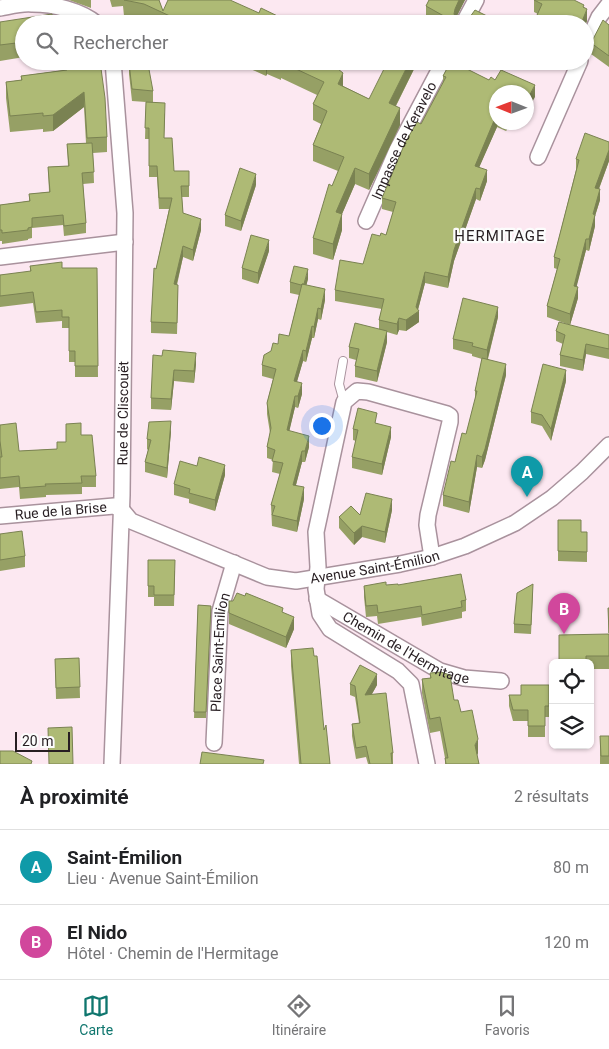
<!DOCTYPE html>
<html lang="fr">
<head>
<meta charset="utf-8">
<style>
  body { margin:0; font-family:Roboto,sans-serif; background:#f2f2f2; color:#202124 }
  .controls { position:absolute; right:15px; bottom:15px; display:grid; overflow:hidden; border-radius:8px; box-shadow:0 1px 4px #0004 }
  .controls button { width:45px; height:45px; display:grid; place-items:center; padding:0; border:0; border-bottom:1px solid #e0e0e0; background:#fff; color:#202124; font:25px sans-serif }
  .compass { position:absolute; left:489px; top:85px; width:45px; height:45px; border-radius:50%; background:#fff; box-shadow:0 1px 4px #0004; rotate:271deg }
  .scale { position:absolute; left:15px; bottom:12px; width:55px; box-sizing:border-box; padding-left:5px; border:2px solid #271e22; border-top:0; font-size:14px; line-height:18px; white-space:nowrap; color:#271e22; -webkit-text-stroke:4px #fcfcfc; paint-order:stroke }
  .you { position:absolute; left:321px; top:425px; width:18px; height:18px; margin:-12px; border:4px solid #fff; border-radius:50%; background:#1a73e8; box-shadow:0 0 0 8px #1a73e833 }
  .badge { display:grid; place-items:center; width:32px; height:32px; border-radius:50%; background:#0f766e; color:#fff; font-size:16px; font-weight:700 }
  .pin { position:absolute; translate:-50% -41px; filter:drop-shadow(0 1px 2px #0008) }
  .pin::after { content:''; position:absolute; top:26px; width:18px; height:15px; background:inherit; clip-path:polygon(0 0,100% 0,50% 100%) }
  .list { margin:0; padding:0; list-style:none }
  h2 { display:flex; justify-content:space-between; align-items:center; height:65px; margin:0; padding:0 20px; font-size:21px }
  h2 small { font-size:16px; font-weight:400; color:#757577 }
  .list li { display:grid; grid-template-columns:32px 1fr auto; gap:15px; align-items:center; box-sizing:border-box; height:75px; padding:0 20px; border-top:1px solid #e0e0e0 }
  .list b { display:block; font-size:19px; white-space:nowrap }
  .list p { margin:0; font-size:16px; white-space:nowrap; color:#757577 }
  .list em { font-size:16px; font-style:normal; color:#757577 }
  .icon { flex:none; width:28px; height:28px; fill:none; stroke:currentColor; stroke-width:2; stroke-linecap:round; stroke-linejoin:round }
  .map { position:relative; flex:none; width:609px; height:764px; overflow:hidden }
  .search { position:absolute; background:#fff; box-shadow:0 1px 4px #0004; left:15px; right:15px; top:15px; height:55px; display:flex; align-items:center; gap:12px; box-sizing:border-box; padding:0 18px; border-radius:28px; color:#757577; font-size:19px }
  .sheet { height:215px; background:#fff }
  nav { display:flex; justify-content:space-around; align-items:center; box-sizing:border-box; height:70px; border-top:1px solid #e0e0e0; background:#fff; font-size:14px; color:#757577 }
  nav a { display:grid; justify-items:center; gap:2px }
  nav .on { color:#0f766e }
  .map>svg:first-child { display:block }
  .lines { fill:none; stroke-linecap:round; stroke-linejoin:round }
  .service-casing { stroke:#a9929d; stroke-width:10 }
  .minor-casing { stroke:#a9929d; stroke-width:18 }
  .service { stroke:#fff; stroke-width:8 }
  .minor { stroke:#fff; stroke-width:15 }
  .wall { fill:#96a065 }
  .shaded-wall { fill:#7a8252 }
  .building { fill:#aeba75; stroke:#7a8252 }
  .labels { text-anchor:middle; stroke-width:4.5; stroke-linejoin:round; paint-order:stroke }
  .street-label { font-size:14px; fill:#271e22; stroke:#fcfcfc }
  .neighbourhood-label { font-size:15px; letter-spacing:1px; fill:#271e22; stroke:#fcfcfc }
</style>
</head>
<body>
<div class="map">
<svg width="609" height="764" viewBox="0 0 609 764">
  <rect width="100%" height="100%" fill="#fce8f1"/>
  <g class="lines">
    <defs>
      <path id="service" d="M343,361L339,384L344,402"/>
      <g id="minor">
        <path d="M0,8C11,6 21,3 32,4C53,4 80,10 97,24"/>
        <path d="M463,24L476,0"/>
        <path d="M585,48L599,17L609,4"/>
        <path d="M538,157L580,61"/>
        <path id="s1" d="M366,221L397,150L444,61"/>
        <path d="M0,257L125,242"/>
        <path id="s2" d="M0,516L114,506L121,509L131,521L267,577L296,581L400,564L432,557L465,546L515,523L552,498L582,472L609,445"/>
        <path id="s3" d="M317,599L440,671L464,678L501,681"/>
        <path id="s4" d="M214,743L220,611L234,563"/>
        <path id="s5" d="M112,764L122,495L125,213L113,61"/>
        <path d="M427,764L411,684L398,671L330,629L320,614L316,589L318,567L316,532L344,402L357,391L368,392L447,414L450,416V422L428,515L427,525L432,557"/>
      </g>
    </defs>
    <use href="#service" class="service-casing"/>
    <use href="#minor" class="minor-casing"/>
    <use href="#service" class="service"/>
    <use href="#minor" class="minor"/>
  </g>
  <path class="wall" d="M69,0H91V8Z
    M110,0H159L163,11L259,13L294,24H152L144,20L124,16L123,6L112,7Z
    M429,0H465L456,17L458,21L463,22L503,24H438L426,17V6Z
    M534,0L584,7L587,21L585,25V24H533L538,14L534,12Z
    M0,22H53L24,24V57L0,61Z
    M609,25V67L591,54V43Z
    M64,61H100L107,137V152L93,153L94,183L83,184L86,223V233L64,236L63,225L32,228V238L28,239V240L2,244V241H0V205L29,201V194L49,192L48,167L68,166L67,144L86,143L84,107L53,131L43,132V129L10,132L6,98V82L21,80V76L65,70Z
    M233,61H328L343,86L369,99L418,61L396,106L400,125L369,190L355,184L342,214V230L333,260L313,254V238L338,171L313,161V145L321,124L313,120V104L317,95L281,78V80L267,74L266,76Z
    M451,61H472L468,70L489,80H495L535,97L496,92V122H522L520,127L510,123L506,131L497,127L479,167L487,181L480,201L476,199L454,261L448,288L425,283L418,310L419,322L406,331L399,330L397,335L387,332V342L377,382L355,377V366L356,360L349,358V347L379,329V320L382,309L335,301V290L363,264L380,236L386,235L393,212L382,209V198L443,83V76Z
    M129,63L153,91V102L165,114L164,138L174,171L189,186V197H182L183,213L201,230L193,261L183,257L177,285L178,296L177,334L151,333V322L156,269L169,209H159L157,177H149V139H145L146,102L132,101L129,74Z
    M609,142V161L599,189L600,200L595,216V226L589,251L586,250L576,287L578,298L570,325L547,317V306L557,269L554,268V257L576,170V159Z
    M256,185L241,231L225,226V215Z
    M269,251L258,284L242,279V268Z
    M30,266L62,268H97L98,377H75V362H69V328H62V321L36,323L33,303L0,307V275L30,272Z
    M308,279L306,285L325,300L321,320L318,319L314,338H312L306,362L303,361L297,381L302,394L298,408L295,407L289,431L309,447L305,462H302L296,485L304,499L297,532L272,526L271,505L280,474L272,472L273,460L267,458V447L270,433L267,414V403L273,379L262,376V365L271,351L278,344L289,336L299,295L290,293V282Z
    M498,317L488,359L506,375L485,460L482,468L477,467L469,513L443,506V495L455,462L466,434L475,401V391L482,359L472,356V354L453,349V339Z
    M556,331L609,335V359L586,354L583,371L560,366V355L563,344L556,341Z
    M162,356L196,364L194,383L174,381L171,410L151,409V398Z
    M566,381L551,441L542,426L531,423V412Z
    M377,423L391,437L382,475L352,468V457L356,441L353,440V429Z
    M66,424L81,435L96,476V487H82V494L46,495V497L20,499L19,487L0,489V425L19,451L57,449V442H66Z
    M171,431L167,478L145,472V462L148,450L147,449V439Z
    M197,466L225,475L215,511L189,503V499L174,495V484Z
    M392,510L385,543L362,537L354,545L339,528V517L360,515Z
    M558,520L581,532H587V562L558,561Z
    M0,534L25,556V567L0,571Z
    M148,560L175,571L174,606H154V597H148Z
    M398,585L466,600V611L462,612V618L422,626L421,617L378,624L377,616L366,617L364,597V586Z
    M533,593L531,634L514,633V624Z
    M198,605L211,606L206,718H194Z
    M609,608V669H590V663H559L609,634Z
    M229,613H283L294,629L286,648L229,624Z
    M291,650L324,730L330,764H299L291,666Z
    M79,658L80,698L56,699L55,659Z
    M430,673L454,700L461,712L478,753L477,755L479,764H445V758L440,731L430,733L422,693V679L430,678Z
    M350,684L377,685L372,694L393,753V764H368L366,757L356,759L352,736V724L359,723L355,697L350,695Z
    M549,685V717H545V737H528V721H513L509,706V695H521Z
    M600,736H609V764H600Z"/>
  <path class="shaded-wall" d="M459,0H465L455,20L454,14L455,9Z
    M587,9V21L585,25V24H581Z
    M266,61H267V74L266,76Z
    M410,61H418L389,119V103Z
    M466,61H472L463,79V67Z
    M343,73V89L338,84Z
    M535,85V97L526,113V102Z
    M84,92V107L53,131V115Z
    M400,108V125L369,190V174Z
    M496,116L497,127L475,177V166Z
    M506,122H510L506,131Z
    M609,150V161L595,199V188Z
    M355,168V184L336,228V212Z
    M487,170V181L480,201V189Z
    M256,174V185L241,231V221Z
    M476,188V199L454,261L448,288V277L454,250Z
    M600,189V200L595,216V226L589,251V239L593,214Z
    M342,214V230L333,260V244Z
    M201,219V230L193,261V250Z
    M586,239V250L574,297V286Z
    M269,240V251L258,284V273Z
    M183,246V257L174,295V284Z
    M308,269V279L304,295V285Z
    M425,272V283L417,313L419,311V322L406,331V320L416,307Z
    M578,287V298L570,325V314Z
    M325,289V300L321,320V309Z
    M498,307V317L487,361V350Z
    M318,308V319L314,338V327Z
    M399,318V330L397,335V324Z
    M312,326V338L306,362V351Z
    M387,331V342L377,382V371Z
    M586,344V354L583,371V360Z
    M303,350V361L294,392V381Z
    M196,353V364L194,383V371Z
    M506,364V375L485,460L482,468V457Z
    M174,370V381L171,410V399Z
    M566,370V381L551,441V429Z
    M302,383V394L298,408V396Z
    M295,396V407L287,441V430Z
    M171,421V431L167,478V468Z
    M391,427V437L382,475V464Z
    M309,436V447L305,462V451Z
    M302,451V462L293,496V485Z
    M477,455V467L469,513V502Z
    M225,465V475L215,511V500Z
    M304,487V499L297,532V521Z
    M392,499V510L385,543V532Z
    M362,526V537L354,545V533Z
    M294,617V629L286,648V637Z
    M377,674V685L365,706V695Z
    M478,739V753L475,759V745Z"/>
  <path class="building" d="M124,0H159L163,11L168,0H230L259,13L261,8L294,24H185V23L144,4Z
    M429,0H459L455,9L454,14L458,21L463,22L467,21L475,10L503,24H458L426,6Z
    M534,0H574L584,5L583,7L587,9L581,24L569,18L566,24H533L542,4Z
    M52,14L53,22L94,17L95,24H24V42L0,45V22Z
    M603,20L609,25V56L591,43Z
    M66,61H100L105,98L107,137L87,138L84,92L53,115L43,116V113L10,116L6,82L22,80L21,76L67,70Z
    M275,61H328L343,73L338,84L369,99L388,61H410L389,103L400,108L369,174L355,168L336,212L342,214L333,244L313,238L329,184L332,186L344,157L313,145L327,111L313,104L324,82L281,62V64Z
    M451,61H466L463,67L489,80L491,77L495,80L501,70L535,85L526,102V92H496V116L475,166L487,170L480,189L476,188L454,250L448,277L425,272L416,307L419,311L406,320L399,318L397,324L379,320L384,299L335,290L340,260L363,264L372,234L380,236L381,233L386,235L396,202L382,198L405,143L417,122L421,124L446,77L443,76Z
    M129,63L148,64L153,91L132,89Z
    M146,102L165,103L164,138H172L174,171H189V186H181L183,213L201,219L193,250L183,246L174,284L178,285L177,323L151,322L154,268L156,269L172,198H159L157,166H149V128H145Z
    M585,133L609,142V150L595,188L600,189L593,214L595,215L589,239H586L574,286L578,287L570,314L547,306L560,259L554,257L579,160L576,159Z
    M92,143L94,172L82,173L86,223L64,226L63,215L32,218V227L28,228V230L2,233V230H0V205L30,201L29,194L50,192L48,167L69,166L67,144Z
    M240,168L256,174L241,221L225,215Z
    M251,235L269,240L258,273L242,268Z
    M62,262V268H97L98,366H75V351H69V317H62V310L36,312L33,292L0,296V275L31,271L30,266Z
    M294,266L308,269L304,284H302L301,285L290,282Z
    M302,284L325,289L321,309L318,308L314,327L312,326L306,351L303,350L294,381L302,383L298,396H295L287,430L309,436L305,451H302L293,485L304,487L297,521L272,515L275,506L271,505L283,463L272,461L275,450L267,447L271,428L267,403L276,369L262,365L264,355L271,351L273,343L278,344L279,334L289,336Z
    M463,298L498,307L487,350L472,346L473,343L453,339Z
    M559,322L609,335V349L586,344L583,360L560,355L565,335L556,331Z
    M355,323L387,331L377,371L355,366L359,349L349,347Z
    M163,350L196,353L194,371L174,370L171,399L151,398L153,355L162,356Z
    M482,358L506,364L485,449L482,457L477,455L469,502L443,495L451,461L455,462L462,433L466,434L477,391H475Z
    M543,364L566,370L551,429L542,415L531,412Z
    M358,408L377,413L375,423L391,427L382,464L352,457L358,430L353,429Z
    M171,421L167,468L145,462L151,440L147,439L149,422Z
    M16,423L19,451L57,449V442H66V424L81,423V435H92L96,476H81L82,483L45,484L46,486L20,488L19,476L0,478V457H2L0,441V425Z
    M199,457L225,465L215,500L189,493L190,489L174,484L180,461L197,466Z
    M366,493L392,499L385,532L362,526L354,533L339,517L351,506L360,515Z
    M558,520H581V532H587V552L558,551Z
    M22,531L25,556L0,560V534Z
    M148,560H175L174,595H154V586H148Z
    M461,574L466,600L461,601L462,607L422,615L421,606L378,613L377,605L366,606L364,586L386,582V585L398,584V585Z
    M533,584L531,625L514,624L517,593Z
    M237,593L245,596L246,593L283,608L282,612L294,617L286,637L229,613V601H233Z
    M198,605L211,606L206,712H194Z
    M608,608H609V633Z
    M609,634V656H586V663H559V635Z
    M313,648L314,656H317L324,730L326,725L330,764H301L291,650Z
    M79,658L80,687L56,688L55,659Z
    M360,665L377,674L365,695L386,693L393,753H391L392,764H370L366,746L356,748L352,724L360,723L355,686L350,684Z
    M441,672L450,675L454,700H458L461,712L472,710L478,739L475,745L479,764H446L445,758H448L440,717L430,719L422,679L431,678L430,673Z
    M521,685H549V706H545V726H528V710H513L509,695H521Z
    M72,727L73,764H49L48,728Z
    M600,736H609V756H601Z
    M0,751H13L32,761L31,764H0Z
    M202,752L264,760L263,764H200Z"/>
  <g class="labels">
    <g class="street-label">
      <text dy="5" stroke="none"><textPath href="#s1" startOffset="89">Impasse de Keravelo</textPath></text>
      <text dy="5" stroke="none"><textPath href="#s5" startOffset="351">Rue de Cliscouët</textPath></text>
      <text dy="5" stroke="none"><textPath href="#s2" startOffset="61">Rue de la Brise</textPath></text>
      <text dy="5" stroke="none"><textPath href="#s2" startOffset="394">Avenue Saint-Émilion</textPath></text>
      <text dy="5" stroke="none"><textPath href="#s3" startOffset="102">Chemin de l'Hermitage</textPath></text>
      <text dy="5" stroke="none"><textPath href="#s4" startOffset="91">Place Saint-Emilion</textPath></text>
    </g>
    <g class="neighbourhood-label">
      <text x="500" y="241">HERMITAGE</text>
    </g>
  </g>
</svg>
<div class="controls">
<button><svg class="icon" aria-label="locate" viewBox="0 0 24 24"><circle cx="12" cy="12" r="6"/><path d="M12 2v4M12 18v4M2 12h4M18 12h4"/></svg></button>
<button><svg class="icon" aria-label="layers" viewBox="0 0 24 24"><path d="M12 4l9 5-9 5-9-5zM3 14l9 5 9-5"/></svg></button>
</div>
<svg class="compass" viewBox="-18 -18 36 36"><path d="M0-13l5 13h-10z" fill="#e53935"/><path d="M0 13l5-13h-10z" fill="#757577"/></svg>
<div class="scale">20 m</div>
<div class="you"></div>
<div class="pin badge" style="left:527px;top:497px;background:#0f9aa8">A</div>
<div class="pin badge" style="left:564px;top:634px;background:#d1479c">B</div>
<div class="search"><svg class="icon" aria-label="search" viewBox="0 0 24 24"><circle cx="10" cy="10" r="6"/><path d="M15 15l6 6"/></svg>Rechercher</div>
</div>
<section class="sheet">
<h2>À proximité<small>2 résultats</small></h2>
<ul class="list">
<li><span class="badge" style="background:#0f9aa8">A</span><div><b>Saint-Émilion</b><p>Lieu · Avenue Saint-Émilion</p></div><em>80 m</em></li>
<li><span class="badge" style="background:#d1479c">B</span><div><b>El Nido</b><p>Hôtel · Chemin de l'Hermitage</p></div><em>120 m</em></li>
</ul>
</section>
<nav>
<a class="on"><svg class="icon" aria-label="map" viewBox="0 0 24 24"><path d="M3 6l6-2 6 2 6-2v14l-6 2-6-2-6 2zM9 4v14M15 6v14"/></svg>Carte</a>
<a><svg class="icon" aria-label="directions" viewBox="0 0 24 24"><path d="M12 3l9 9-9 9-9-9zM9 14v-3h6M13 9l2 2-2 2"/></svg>Itinéraire</a>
<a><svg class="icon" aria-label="saved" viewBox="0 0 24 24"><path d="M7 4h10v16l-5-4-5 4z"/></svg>Favoris</a>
</nav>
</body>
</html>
